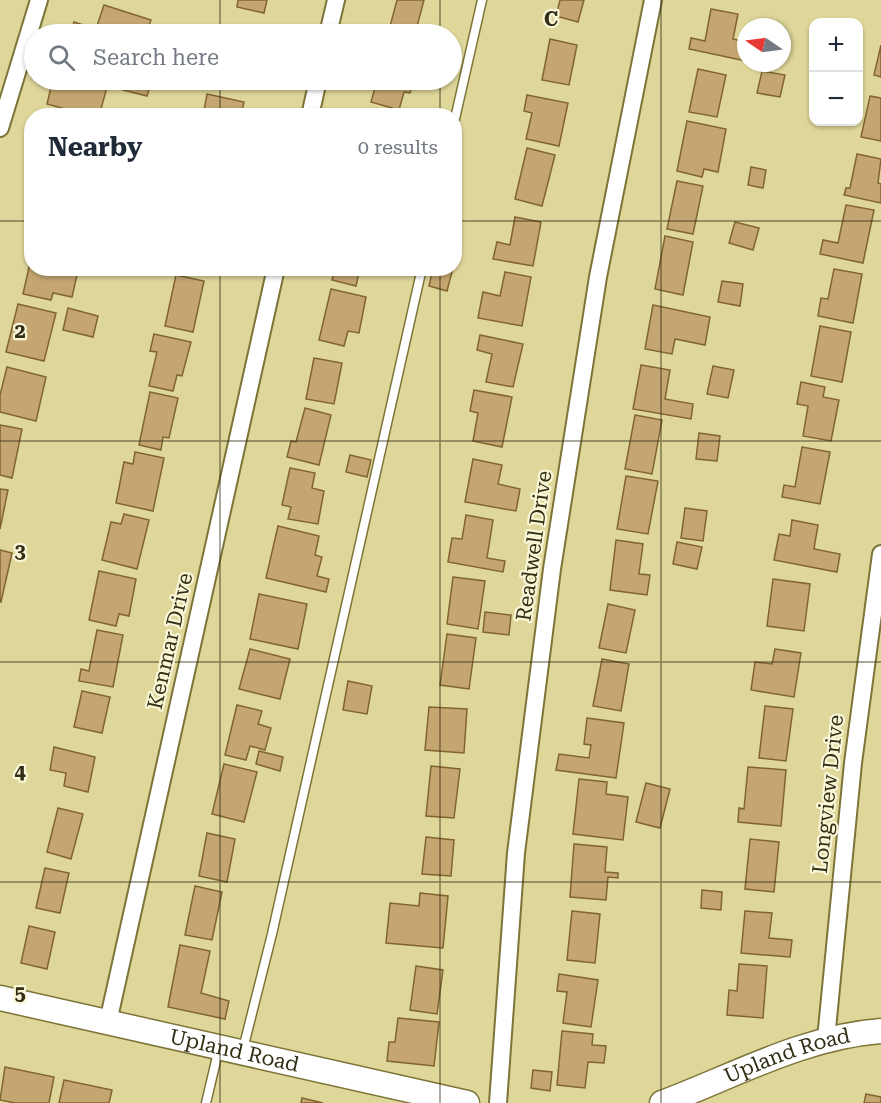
<!DOCTYPE html>
<html lang="en">
<head>
<meta charset="utf-8">
<style>
  body { margin:0; font-family:"Roboto Serif",serif; background:#f6f6f7; color:#1f2937 }
  .controls { position:absolute; right:18px; top:18px; display:grid; overflow:hidden; border-radius:12px; box-shadow:0 2px 4px #0004 }
  .controls button { width:54px; height:54px; display:grid; place-items:center; padding:0; border:0; border-bottom:2px solid #e0e1e3; background:#fff; color:#1f2937; font:30px sans-serif }
  .compass { position:absolute; left:737px; top:18px; width:54px; height:54px; border-radius:50%; background:#fff; box-shadow:0 2px 4px #0004; rotate:283deg }
  .list { margin:0; padding:0; list-style:none }
  h2 { display:flex; justify-content:space-between; align-items:center; height:78px; margin:0; padding:0 24px; font-size:26px }
  h2 small { font-size:20px; font-weight:400; color:#747a83 }
  .icon { flex:none; width:33px; height:33px; fill:none; stroke:currentColor; stroke-width:2; stroke-linecap:round; stroke-linejoin:round }
  .map { position:relative; flex:none; width:881px; height:1103px; overflow:hidden }
  .search { position:absolute; background:#fff; box-shadow:0 2px 4px #0004; left:24px; top:24px; width:438px; height:66px; display:flex; align-items:center; gap:15px; box-sizing:border-box; padding:0 21px; border-radius:33px; color:#747a83; font-size:22px }
  .panel { position:absolute; background:#fff; box-shadow:0 2px 4px #0004; left:24px; top:108px; width:438px; height:168px; border-radius:24px }
  .map>svg:first-child { display:block }
  .building { fill:#c5a670; stroke:#81652f; stroke-width:1.5 }
  .lines { fill:none; stroke-linecap:round; stroke-linejoin:round }
  .lane-casing { stroke:#7d7439; stroke-width:11 }
  .street-casing { stroke:#7d7439; stroke-width:20 }
  .secondary-casing { stroke:#7d7439; stroke-width:27 }
  .lane { stroke:#fff; stroke-width:8 }
  .street { stroke:#fff; stroke-width:16 }
  .secondary { stroke:#fff; stroke-width:24 }
  .grid { fill:none; stroke:#322e15; stroke-width:1.5; stroke-opacity:0.55 }
  .labels { text-anchor:middle; stroke-width:4.5; stroke-linejoin:round; paint-order:stroke }
  .street-label { font-size:21px; fill:#322e15; stroke:#faf6d8 }
  .grid-label { font-size:20px; text-anchor:middle; font-weight:bold; fill:#322e15; stroke:#faf6d8; stroke-width:4.5; stroke-linejoin:round; paint-order:stroke }
</style>
</head>
<body>
<div class="map">
<svg width="881" height="1103" viewBox="0 0 881 1103">
  <rect width="100%" height="100%" fill="#dfd699"/>
  <path class="building" d="M238,0H267L264,13L237,7Z
    M397,0H424L415,34H388Z
    M560,0H584L578,22L556,16Z
    M104,5L151,20L146,34H70L74,22L96,29Z
    M711,9L738,14L733,39L746,42V61L689,49L691,38L705,41Z
    M233,27L260,32V34H231Z
    M550,39L577,45L569,85L542,80Z
    M881,45V77L874,75Z
    M698,69L726,75L717,117L689,112Z
    M762,71L785,75L780,97L757,93Z
    M78,80H109L99,116H91L47,104L52,83L75,89Z
    M126,80H152L147,96L123,90Z
    M377,80H414L410,93L404,92L399,110L371,102Z
    M207,94L244,102L241,116H203Z
    M527,95L568,103L559,146L526,139L532,113L524,111Z
    M870,96L881,98V141L861,137Z
    M687,121L726,129L718,172L704,169L702,177L677,171Z
    M527,148L555,155L542,206L515,199Z
    M857,154L881,159L878,183L881,184V203L844,195L846,188H850Z
    M751,167L766,170L763,188L748,185Z
    M677,181L703,186L693,234L667,229Z
    M846,205L874,210L863,263L820,254L823,240L838,243Z
    M515,217L541,222L533,266L493,259L497,242L510,245Z
    M735,222L759,228L753,250L729,243Z
    M665,236L693,242L683,295L655,289Z
    M32,254V268H71L70,273L77,275L72,297L53,293L51,300L23,294Z
    M335,268H360L356,286L332,280Z
    M433,268H453L447,291L429,286Z
    M834,269L862,274L853,323L818,316L821,298L828,299Z
    M505,272L531,277L522,326L478,318L483,292L500,296Z
    M176,275L204,281L193,332L165,326Z
    M722,281L743,284L740,306L718,302Z
    M331,289L366,297L359,333L348,331L344,346L319,340Z
    M18,304L56,313L44,361L6,352Z
    M653,305L710,317L705,345L675,339L672,354L645,349Z
    M68,308L98,316L93,337L63,330Z
    M820,326L851,332L842,382L811,376Z
    M154,334L191,342L182,376L177,375L173,391L149,386L157,352L150,351Z
    M480,335L523,344L513,387L486,382L492,354L477,350Z
    M314,358L342,363L334,404L306,399Z
    M641,365L670,370L665,399L693,404L691,419L633,409Z
    M713,366L734,370L728,398L707,394Z
    M7,367L46,377L36,421L0,412V395Z
    M801,382L825,387L823,397L839,400L831,441L803,436L808,406L797,404Z
    M474,390L512,397L502,447L473,441L478,413L470,411Z
    M150,392L178,398L169,438L163,437L161,450L139,445Z
    M305,408L331,415L319,465L287,457L291,441L296,442Z
    M635,415L662,420L652,474L625,469Z
    M0,425L22,429L12,478L0,475Z
    M699,433L720,436L717,461L696,459Z
    M802,447L830,452L820,504L782,497L784,485L795,487Z
    M135,452L164,458L153,511L116,503L124,462L133,464Z
    M350,455L371,460L367,477L346,472Z
    M473,459L502,465L498,484L520,489L516,511L465,502Z
    M290,468L315,473L312,488L324,491L318,524L288,519L291,507L282,505Z
    M626,476L658,481L648,534L617,529Z
    M0,489L8,490L0,529Z
    M685,508L707,511L703,541L681,538Z
    M124,514L149,520L137,569L102,560L111,522L121,524Z
    M466,515L493,520L487,558L505,561L503,572L448,562L452,538L462,539Z
    M792,520L818,525L814,549L840,554L837,572L774,560L779,534L790,536Z
    M278,526L319,536L315,555L322,557L317,576L329,579L326,592L266,578Z
    M616,540L643,544L639,574L650,575L647,595L610,590Z
    M677,542L702,547L697,569L673,564Z
    M0,550L12,553L1,602L0,601Z
    M99,571L136,579L129,616L119,614L116,626L89,620Z
    M453,577L485,581L478,629L447,624Z
    M773,579L810,584L804,631L767,626Z
    M259,594L307,604L298,649L250,639Z
    M608,604L635,610L626,653L599,648Z
    M485,612L511,615L509,635L483,632Z
    M97,630L123,635L113,687L79,681L81,669L89,671Z
    M447,634L476,638L469,689L440,685Z
    M250,649L290,659L280,699L239,689Z
    M775,649L801,653L794,697L751,690L755,662L772,664Z
    M602,659L629,664L621,711L593,706Z
    M348,681L372,686L367,714L343,710Z
    M82,691L110,697L102,733L74,727Z
    M237,705L262,711L258,724L271,728L265,750L250,746L246,760L225,755Z
    M765,706L793,709L786,761L759,758Z
    M429,707L467,709L464,753L425,750Z
    M587,718L624,723L616,778L556,770L559,754L589,758L591,745L584,744Z
    M54,747L95,757L88,792L64,786L66,773L50,770Z
    M259,751L283,757L280,771L256,764Z
    M224,764L257,772L244,822L212,814Z
    M431,766L460,769L454,818L426,816Z
    M748,767L786,770L781,826L738,822L739,808L744,809Z
    M579,779L607,782L606,794L628,797L623,840L573,834Z
    M646,783L670,789L660,828L636,822Z
    M58,808L83,814L71,859L47,852Z
    M207,833L235,839L227,882L199,876Z
    M426,837L454,840L451,876L422,874Z
    M750,839L779,842L774,892L745,889Z
    M574,844L607,847L605,872L618,873V878L608,877L606,900L570,897Z
    M45,868L69,873L60,913L36,908Z
    M195,886L222,892L212,940L185,935Z
    M702,890L722,892L721,910L701,908Z
    M420,893L448,896L443,948L386,943L390,903L419,906Z
    M572,911L600,914L595,963L567,960Z
    M745,911L772,913L769,938L792,940L790,957L741,953Z
    M29,926L55,932L47,969L21,963Z
    M180,945L210,951L201,993L229,1001L225,1019L168,1007Z
    M739,964L767,966L763,1018L727,1015L729,990L737,991Z
    M416,966L443,970L437,1014L410,1010Z
    M559,974L598,980L591,1027L563,1023L567,992L557,991Z
    M398,1018L439,1022L434,1066L387,1061L389,1042H395Z
    M562,1031L593,1034L592,1045L606,1046L604,1063L588,1062L585,1088L557,1085Z
    M5,1067L54,1077L49,1103H15L0,1100Z
    M533,1070L552,1072L550,1091L531,1088Z
    M64,1080L112,1090L109,1103H59Z
    M866,1094L881,1097V1103H864Z
    M302,1098L323,1103H301Z"/>
  <g class="lines">
    <defs>
      <path id="lane" d="M454,123L482,0
        M243,1049L272,934L422,268
        M206,1103L219,1048"/>
      <path id="street" d="M328,34L336,0
        M310,116L318,80
        M0,128L39,0
        M108,1022L276,268
        M826,1039L853,763L881,554
        M498,1103L516,853L552,569L598,277L653,0"/>
      <g id="secondary">
        <path id="s1" d="M0,998L467,1103"/>
        <path id="s2" d="M662,1103C734,1076 803,1037 881,1031"/>
      </g>
    </defs>
    <use href="#lane" class="lane-casing"/>
    <use href="#street" class="street-casing"/>
    <use href="#secondary" class="secondary-casing"/>
    <use href="#lane" class="lane"/>
    <use href="#street" class="street"/>
    <use href="#secondary" class="secondary"/>
  </g>
  <path class="grid" d="M220,0V34M440,0V34M661,0V1103M220,80V116M440,80V116M0,221H32M454,221H881M220,268V1103M440,268V1103M0,441H881M0,662H881M0,882H881"/>
  <g class="labels">
    <g class="street-label">
      <text transform="translate(534 546) rotate(-82)" y="7">Readwell Drive</text>
      <text transform="translate(170 641) rotate(-77)" y="7">Kenmar Drive</text>
      <text transform="translate(828 794) rotate(-84)" y="7">Longview Drive</text>
      <text dy="7" stroke="none"><textPath href="#s1" startOffset="240">Upland Road</textPath></text>
      <text dy="7" stroke="none"><textPath href="#s2" startOffset="134">Upland Road</textPath></text>
    </g>
  </g>
  <g class="grid-label">
    <text x="551" y="26">C</text>
    <text x="20" y="338">2</text>
    <text x="20" y="558">3</text>
    <text x="20" y="779">4</text>
    <text x="20" y="1000">5</text>
  </g>
</svg>
<div class="controls">
<button>+</button>
<button>−</button>
</div>
<svg class="compass" viewBox="-18 -18 36 36"><path d="M0-13l5 13h-10z" fill="#e53935"/><path d="M0 13l5-13h-10z" fill="#747a83"/></svg>
<div class="search"><svg class="icon" aria-label="search" viewBox="0 0 24 24"><circle cx="10" cy="10" r="6"/><path d="M15 15l6 6"/></svg>Search here</div>
<section class="panel">
<h2>Nearby<small>0 results</small></h2>
<ul class="list">
</ul>
</section>
</div>
</body>
</html>
